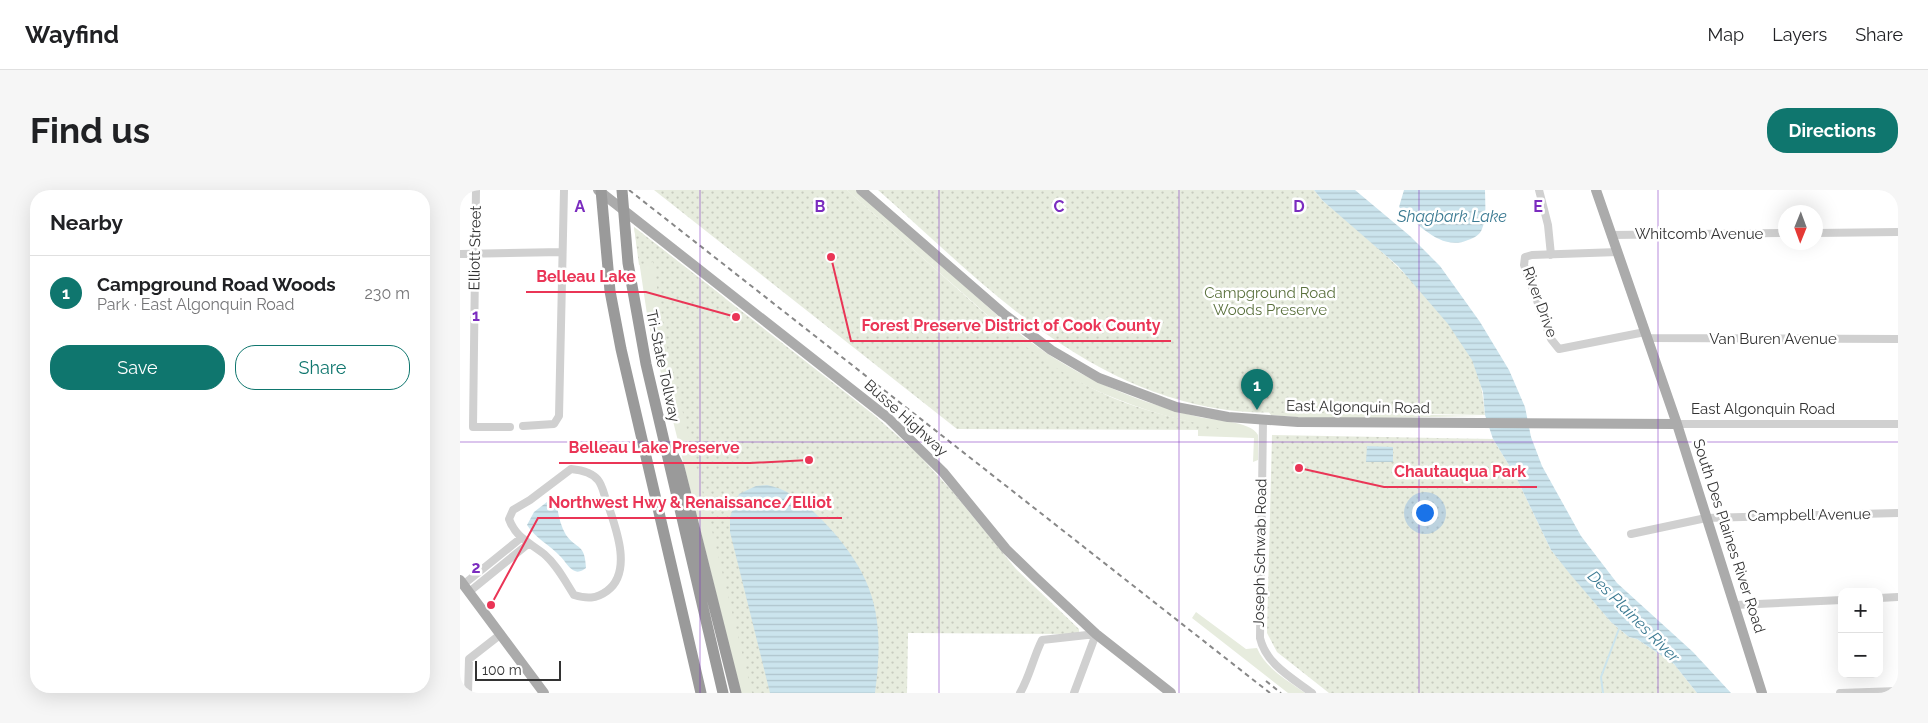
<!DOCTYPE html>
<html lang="en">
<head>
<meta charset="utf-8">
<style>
  body { margin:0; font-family:Raleway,sans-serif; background:#f6f6f6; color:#202124 }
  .controls { position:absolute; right:15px; bottom:15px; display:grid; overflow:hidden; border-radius:10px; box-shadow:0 5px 20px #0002 }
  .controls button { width:45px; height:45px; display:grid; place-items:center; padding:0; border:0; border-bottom:1px solid #e0e0e0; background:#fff; color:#202124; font:25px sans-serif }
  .compass { position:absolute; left:1318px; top:15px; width:45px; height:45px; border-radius:50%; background:#fff; box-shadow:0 5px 20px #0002; rotate:181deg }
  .scale { position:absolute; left:15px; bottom:12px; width:86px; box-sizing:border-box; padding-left:5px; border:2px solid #333; border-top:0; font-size:14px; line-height:18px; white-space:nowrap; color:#333; -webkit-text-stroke:4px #fff; paint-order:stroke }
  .you { position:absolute; left:964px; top:322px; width:18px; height:18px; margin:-12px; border:4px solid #fff; border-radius:50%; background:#1a73e8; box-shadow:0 0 0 8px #1a73e833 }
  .badge { display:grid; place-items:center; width:32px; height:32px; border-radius:50%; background:#0f766e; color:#fff; font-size:16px; font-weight:700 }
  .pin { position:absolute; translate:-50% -41px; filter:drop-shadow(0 1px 2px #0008) }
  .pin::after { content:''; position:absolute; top:26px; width:18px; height:15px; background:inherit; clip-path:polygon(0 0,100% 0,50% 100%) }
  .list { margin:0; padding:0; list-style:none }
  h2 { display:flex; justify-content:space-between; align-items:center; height:65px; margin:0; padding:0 20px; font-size:21px }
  h2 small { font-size:16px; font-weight:400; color:#757577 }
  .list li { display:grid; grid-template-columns:32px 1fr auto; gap:15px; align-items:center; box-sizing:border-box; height:75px; padding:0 20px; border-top:1px solid #e0e0e0 }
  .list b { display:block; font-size:19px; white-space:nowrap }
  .list p { margin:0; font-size:16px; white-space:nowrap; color:#757577 }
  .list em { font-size:16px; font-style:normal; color:#757577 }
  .actions { display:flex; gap:10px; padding:15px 20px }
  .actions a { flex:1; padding:11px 0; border:1px solid #0f766e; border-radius:20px; text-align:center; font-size:18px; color:#0f766e }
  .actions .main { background:#0f766e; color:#fff }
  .map { position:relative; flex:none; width:1438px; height:503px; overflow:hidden; border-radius:20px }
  header { display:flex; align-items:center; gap:30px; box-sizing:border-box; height:70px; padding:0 25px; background:#fff; border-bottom:1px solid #e0e0e0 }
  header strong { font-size:24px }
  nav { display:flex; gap:28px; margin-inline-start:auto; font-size:18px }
  .intro { display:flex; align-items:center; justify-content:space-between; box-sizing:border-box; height:120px; padding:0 30px }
  h1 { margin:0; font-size:35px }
  .button { padding:12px 22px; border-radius:20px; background:#0f766e; color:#fff; font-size:18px; font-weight:700 }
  main { display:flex; gap:30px; padding:0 30px }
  aside { flex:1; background:#fff; border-radius:20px; box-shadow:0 5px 20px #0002 }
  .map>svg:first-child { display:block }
  .grass { fill:#e7ecde }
  .park { fill:url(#park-dots) }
  .water { fill:url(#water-rules) }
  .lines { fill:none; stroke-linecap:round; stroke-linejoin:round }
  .stream { stroke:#cbe4ed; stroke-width:2 }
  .minor { stroke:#d0d0d0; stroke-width:8 }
  .major { stroke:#ababab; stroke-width:10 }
  .highway { stroke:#9a9a9a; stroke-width:11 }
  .rail { stroke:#888; stroke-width:2; stroke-dasharray:5 4; stroke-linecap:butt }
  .grid { fill:none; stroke:#7b2cbf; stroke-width:1; stroke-opacity:0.55 }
  .labels { text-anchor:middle; stroke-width:5; stroke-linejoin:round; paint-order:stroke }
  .street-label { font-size:15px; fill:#333; stroke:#fff }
  .park-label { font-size:15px; fill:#5b713e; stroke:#fff }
  .water-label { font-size:16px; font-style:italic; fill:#3b7a92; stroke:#fff }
  .grid-label { font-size:16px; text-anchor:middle; font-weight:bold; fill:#7b2cbf; stroke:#fff; stroke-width:5; stroke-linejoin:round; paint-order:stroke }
  .leader { fill:none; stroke:#ea3556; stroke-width:2 }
  .callout-dot { fill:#ea3556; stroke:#fff; stroke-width:2 }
  .callout-label { font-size:16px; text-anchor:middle; font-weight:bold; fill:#ea3556; stroke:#fff; stroke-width:5; stroke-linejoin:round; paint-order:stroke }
</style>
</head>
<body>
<header>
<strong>Wayfind</strong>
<nav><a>Map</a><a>Layers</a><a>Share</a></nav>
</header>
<div class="intro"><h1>Find us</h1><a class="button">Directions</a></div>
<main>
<aside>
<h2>Nearby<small></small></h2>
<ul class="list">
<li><span class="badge">1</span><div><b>Campground Road Woods</b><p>Park · East Algonquin Road</p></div><em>230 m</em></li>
</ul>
<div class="actions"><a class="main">Save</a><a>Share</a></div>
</aside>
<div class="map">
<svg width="1438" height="503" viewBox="0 0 1438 503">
  <defs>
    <pattern id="park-dots" width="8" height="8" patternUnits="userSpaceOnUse" patternTransform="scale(1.25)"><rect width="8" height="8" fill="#e7ecde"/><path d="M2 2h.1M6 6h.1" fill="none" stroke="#c7cbbf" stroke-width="1.8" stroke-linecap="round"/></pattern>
    <pattern id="water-rules" width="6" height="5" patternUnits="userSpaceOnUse" patternTransform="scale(1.25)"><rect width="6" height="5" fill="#cbe4ed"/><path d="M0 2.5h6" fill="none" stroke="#afc4cc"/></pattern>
  </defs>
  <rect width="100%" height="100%" fill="#fff"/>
  <path class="grass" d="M387,0H396L545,132C604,181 661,207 735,226C752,231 790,230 798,245V270L793,272L794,248L738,246V240L734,233C692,223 651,209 613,189C570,165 534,131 497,98C460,66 424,33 387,0Z
    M174,37L265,108L310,503H281L188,131Z
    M817,220L825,222L1025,226L859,229L811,225L808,221Z
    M736,422L786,459L797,458C806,479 826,489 845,503H828L732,428Z"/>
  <path class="park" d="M194,0H387C422,31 457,63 492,94C541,138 590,182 653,208C689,223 728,231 766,240L497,239Z
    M418,0H854L863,11C916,55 978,108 1012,169C1021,186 1023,206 1025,225C970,224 916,223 862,223C831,222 798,224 767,220C621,200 523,93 418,0Z
    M174,37L414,225L457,263L492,301L556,379L619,439V444L448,443L447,503H292L206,154L193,72L179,75Z
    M812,245L1033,249L1055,285L1091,360L1151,432L1169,447L1177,449L1214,474L1237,503H869L817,462L807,443Z"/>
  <path class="water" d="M854,0H895L950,46L980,76L1020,132L1049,180L1065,217L1071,247L1082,276L1121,346L1157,393L1233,462L1271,503H1237L1214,474L1177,449L1169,447L1151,432L1110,384L1091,360L1055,285L1033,249L1025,225L1023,202L1012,170L988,134L938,76L863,11Z
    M944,0H1025C1025,13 1027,27 1022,39C1020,45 1014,48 1008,50C981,62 957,33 939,17Z
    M907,256L933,257V272H906Z
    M307,295C331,300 346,314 363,331C416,386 425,428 415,503H310L270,342V327L279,304L296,296Z
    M96,305C97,319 99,333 106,345C117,360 125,353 126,378C123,380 119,383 115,381C109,379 105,371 101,367C90,355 75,348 67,335L74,322Z"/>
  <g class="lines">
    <path class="stream" d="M1143,503L1141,487L1160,436"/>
    <path class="minor" d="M16,0L13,237H50
      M1079,0L1088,35L1091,65
      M1356,43L1438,42
      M1152,45L1326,43
      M1158,62L1072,65L1065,67L1064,75L1091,149L1099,159L1185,142
      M0,64L102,62
      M1187,148L1438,149
      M803,230L800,448C806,474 832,488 852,503
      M1217,234H1438
      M63,236L94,234L99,226L104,0
      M111,279C121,280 132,282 138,290C143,296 144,306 147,312C156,338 173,382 147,401C136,409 127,409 114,405C105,391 97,375 84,364C69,352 56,348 49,329L53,320L70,310Z
      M1171,344L1246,328L1438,323
      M4,394L61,348
      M9,402L68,354
      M1419,408L1438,407
      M1275,415L1382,410
      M8,503L9,469L41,444
      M560,503C570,486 573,468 582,450L636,444
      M614,503L636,444
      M1380,503L1438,501"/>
    <path class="major" d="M138,0L428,228L483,282L546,359L576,388L636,444L711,503
      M401,0L545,125L591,160L639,188L716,217L768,227L838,232L1217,234
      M1136,0L1217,234L1302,503
      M0,390L84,503"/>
    <path class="highway" d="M141,0L150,101L161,159L241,503
      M162,0L168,73L186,174L263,503
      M212,263L219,277L276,503"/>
    <path class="rail" d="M169,0L810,503
      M806,491L821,503"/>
  </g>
  <path class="grid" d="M240,0V503M479,0V503M719,0V503M959,0V503M1198,0V503M0,252H1438"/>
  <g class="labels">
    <g class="street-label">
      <text x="1239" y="49">Whitcomb Avenue</text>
      <text transform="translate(15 58) rotate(-89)" y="5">Elliott Street</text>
      <text transform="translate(1080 112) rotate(70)" y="5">River Drive</text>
      <text x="1313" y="154">Van Buren Avenue</text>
      <text transform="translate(203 176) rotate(78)" y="5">Tri-State Tollway</text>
      <text transform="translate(898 217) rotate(1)" y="5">East Algonquin Road</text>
      <text x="1303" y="224">East Algonquin Road</text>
      <text transform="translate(446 228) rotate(42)" y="5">Busse Highway</text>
      <text transform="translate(1349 325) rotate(-1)" y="5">Campbell Avenue</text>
      <text transform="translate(1269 346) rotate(72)" y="5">South Des Plaines River Road</text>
      <text transform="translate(800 363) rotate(-89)" y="5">Joseph Schwab Road</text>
    </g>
    <g class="park-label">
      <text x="810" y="108">Campground Road<tspan x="810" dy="17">Woods Preserve</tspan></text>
    </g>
    <g class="water-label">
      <text x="992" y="32">Shagbark Lake</text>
      <text transform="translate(1174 426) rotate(45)" y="6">Des Plaines River</text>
    </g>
  </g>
  <g class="grid-label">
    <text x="120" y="22">A</text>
    <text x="360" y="22">B</text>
    <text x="599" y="22">C</text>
    <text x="839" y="22">D</text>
    <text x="1078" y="22">E</text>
    <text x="16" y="131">1</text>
    <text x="16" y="383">2</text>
  </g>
  <path class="leader" d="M276 127L186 102H66M371 67L391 151H711M349 270L290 273H99M839 278L924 297H1077M31 415L78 328H382"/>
  <g class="callout-dot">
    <circle cx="276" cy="127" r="5"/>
    <circle cx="371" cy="67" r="5"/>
    <circle cx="349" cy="270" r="5"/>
    <circle cx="839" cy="278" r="5"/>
    <circle cx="31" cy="415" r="5"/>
  </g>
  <g class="callout-label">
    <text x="126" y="92">Belleau Lake</text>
    <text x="551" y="141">Forest Preserve District of Cook County</text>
    <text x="194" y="263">Belleau Lake Preserve</text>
    <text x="1000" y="287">Chautauqua Park</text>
    <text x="230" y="318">Northwest Hwy &amp; Renaissance/Elliot</text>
  </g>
</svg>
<div class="controls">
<button>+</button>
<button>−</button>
</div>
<svg class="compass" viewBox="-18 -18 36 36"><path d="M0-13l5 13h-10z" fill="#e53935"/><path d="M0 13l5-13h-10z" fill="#757577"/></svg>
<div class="scale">100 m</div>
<div class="you"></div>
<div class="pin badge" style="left:797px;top:220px">1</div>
</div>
</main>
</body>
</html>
